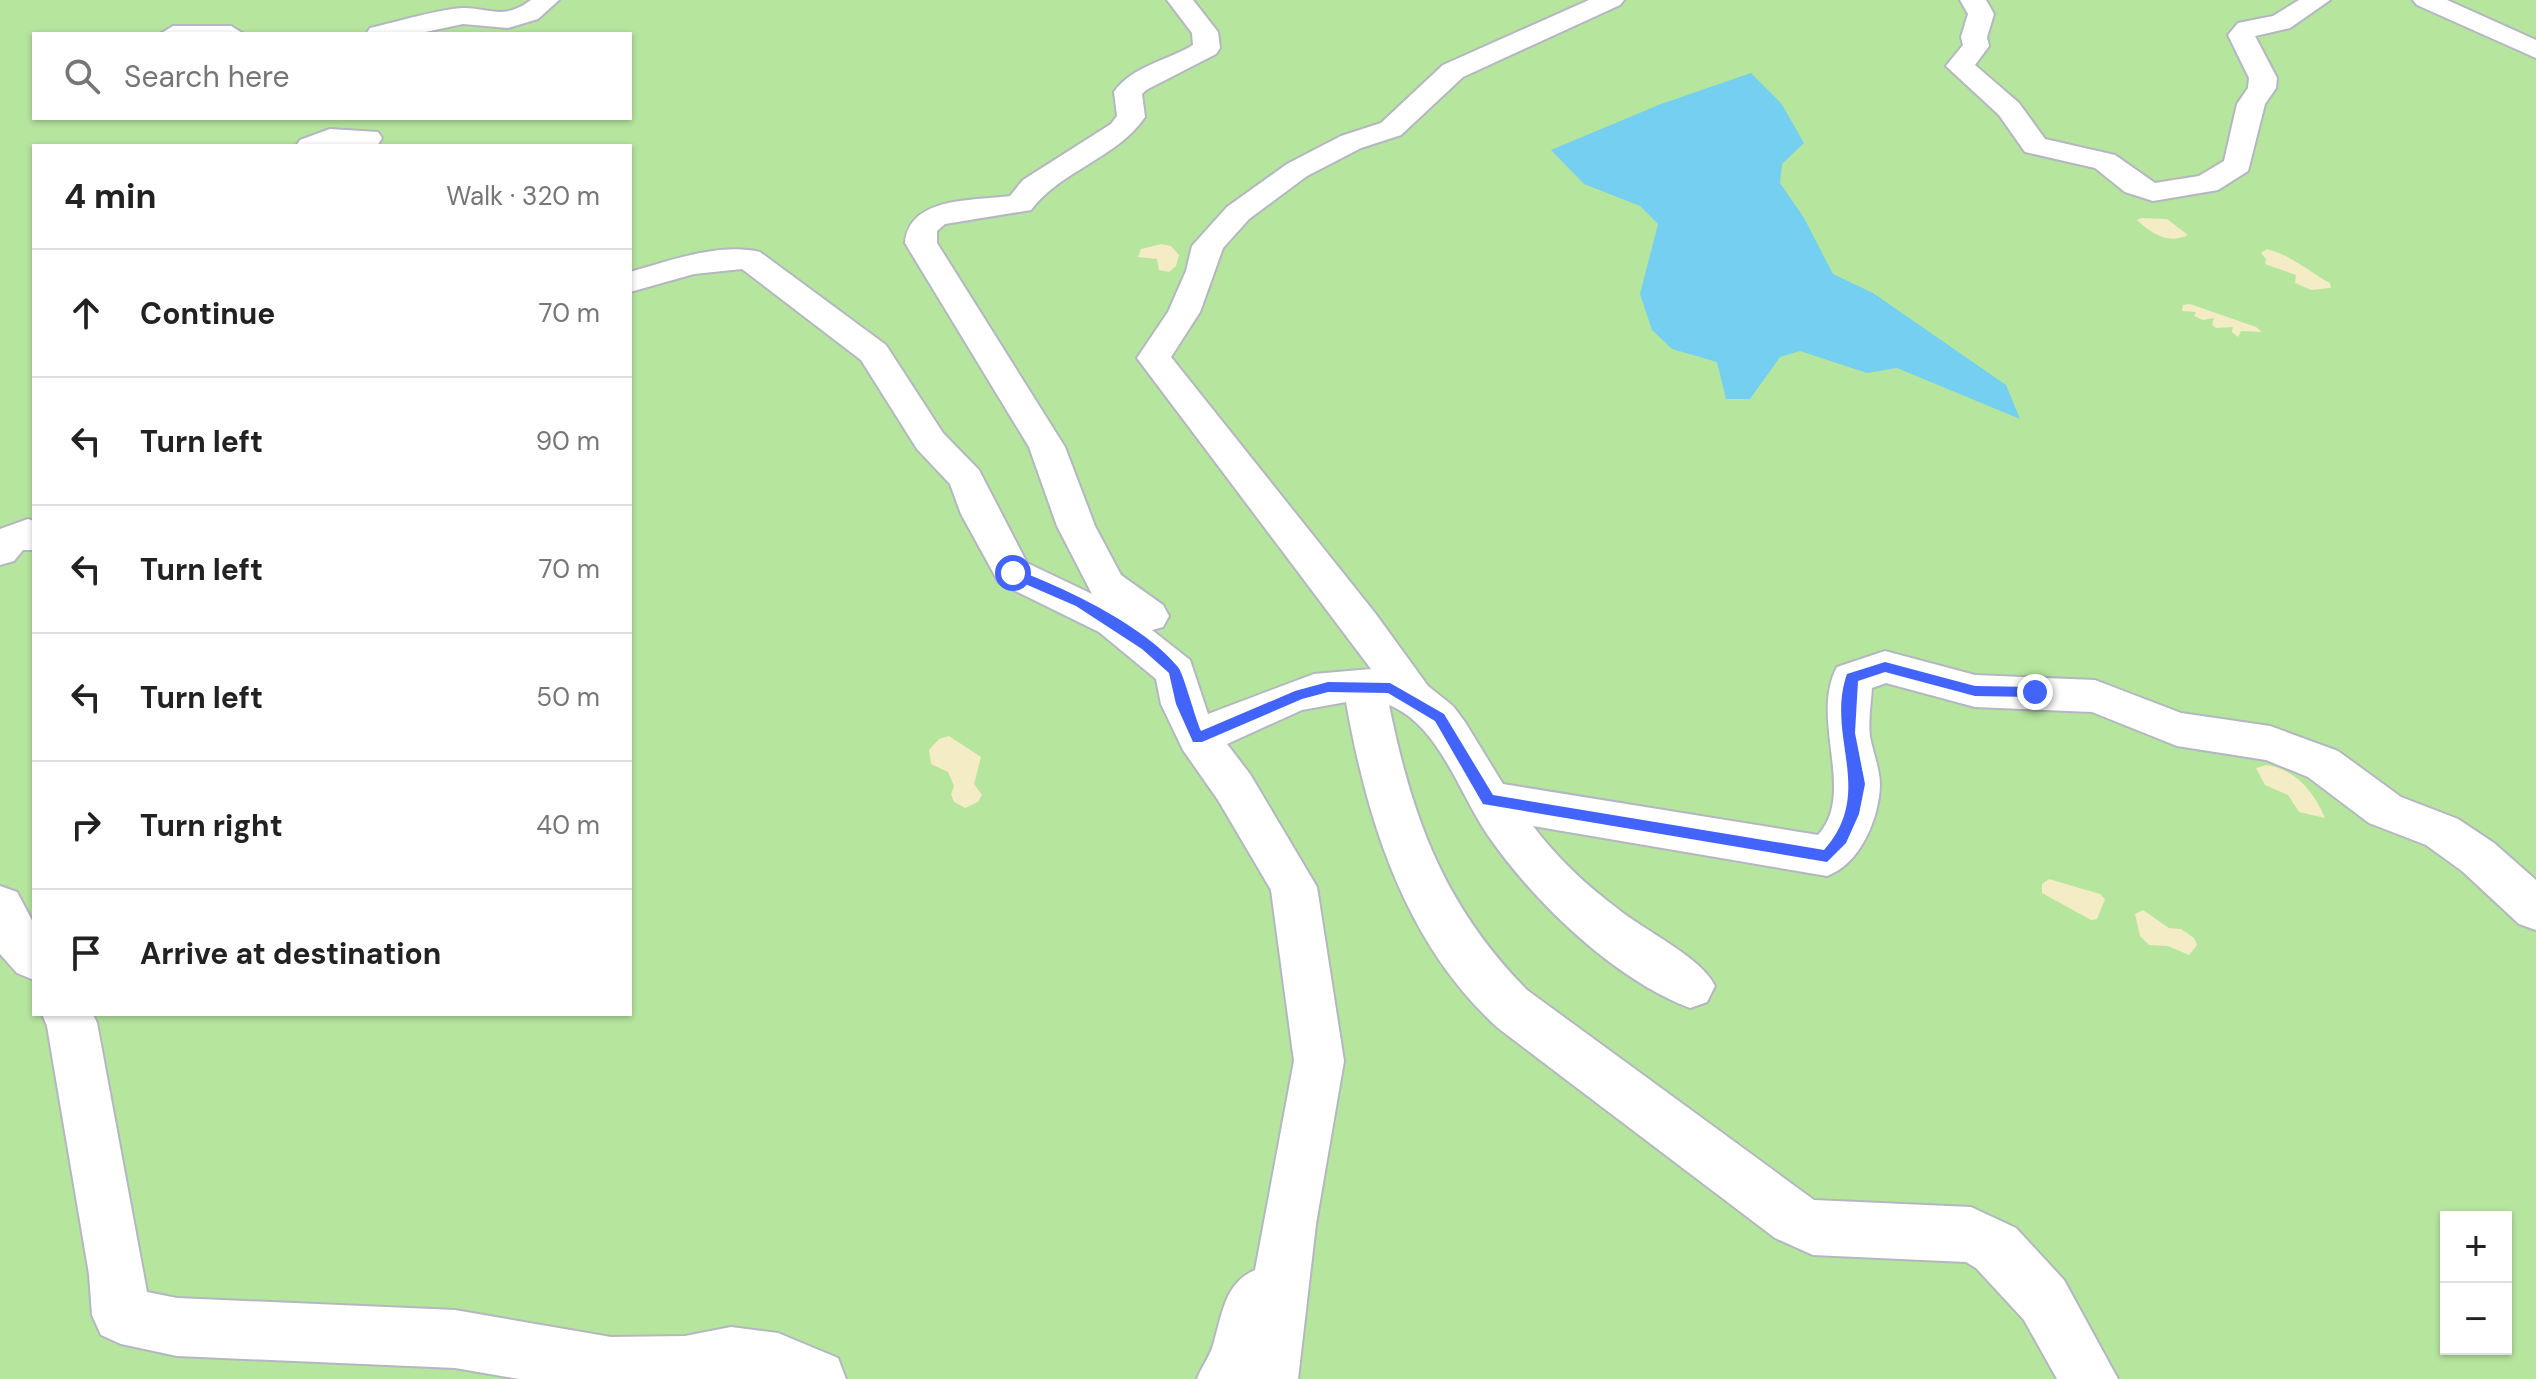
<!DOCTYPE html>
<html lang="en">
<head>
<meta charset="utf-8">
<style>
  body { margin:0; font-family:"DM Sans",sans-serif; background:#f2f2f2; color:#222 }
  .controls { position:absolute; right:24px; bottom:24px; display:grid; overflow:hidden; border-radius:0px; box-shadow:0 2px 6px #0004 }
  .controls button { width:72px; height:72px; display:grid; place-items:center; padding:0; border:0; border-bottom:2px solid #e0e0e0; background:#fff; color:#222; font:40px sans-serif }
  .stop { position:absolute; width:24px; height:24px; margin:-18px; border:6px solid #4264fb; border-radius:50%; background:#fff }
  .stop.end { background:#4264fb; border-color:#fff; box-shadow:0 2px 8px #0008 }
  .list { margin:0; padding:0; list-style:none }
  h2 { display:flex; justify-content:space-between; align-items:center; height:104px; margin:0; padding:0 32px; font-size:34px }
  h2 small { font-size:26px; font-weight:400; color:#767676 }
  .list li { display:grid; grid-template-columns:52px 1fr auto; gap:24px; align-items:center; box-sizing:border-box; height:128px; padding:0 32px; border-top:2px solid #e0e0e0 }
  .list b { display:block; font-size:30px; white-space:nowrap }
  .list em { font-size:26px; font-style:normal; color:#767676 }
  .icon { flex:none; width:44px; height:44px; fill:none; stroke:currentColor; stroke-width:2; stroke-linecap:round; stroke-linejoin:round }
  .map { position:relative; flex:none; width:2536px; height:1379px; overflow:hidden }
  .search { position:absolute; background:#fff; box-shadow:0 2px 6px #0004; left:32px; top:32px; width:600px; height:88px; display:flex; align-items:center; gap:20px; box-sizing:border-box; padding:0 28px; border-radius:0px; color:#767676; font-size:30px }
  .panel { position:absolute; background:#fff; box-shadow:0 2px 6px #0004; left:32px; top:144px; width:600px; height:872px; border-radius:0px }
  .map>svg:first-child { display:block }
  .green { fill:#b6e59e; fill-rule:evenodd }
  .sand { fill:#f3ecc5 }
  .water { fill:#75cff0 }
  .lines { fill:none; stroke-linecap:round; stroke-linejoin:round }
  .minor-casing { stroke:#b4b7c1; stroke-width:4 }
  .minor { fill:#fff; fill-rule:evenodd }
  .route { fill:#4264fb }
</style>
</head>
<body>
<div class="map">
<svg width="2536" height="1379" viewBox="0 0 2536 1379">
  <rect width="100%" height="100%" fill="#efe9e1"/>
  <path class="green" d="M0,0H2536V1379H0ZM34,34H630V118H34ZM34,146H630V1014H34ZM2446,1217H2506V1349H2446Z"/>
  <path class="sand" d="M2141,218L2167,219L2188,235C2168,245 2151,233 2137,220Z
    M1161,244L1171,246L1179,255L1176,266L1169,272L1159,270L1157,259L1138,257L1141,249Z
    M2267,249C2291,255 2308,271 2330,283L2331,288L2311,290L2295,283L2296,275L2265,264L2266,259L2261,253Z
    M2190,304L2256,327L2262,332L2241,331L2238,337L2232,332L2233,327L2216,328L2212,325L2214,318L2203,320L2194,316L2196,312L2182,311L2183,305Z
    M949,736L981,757L974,784L982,795L978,802L965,808L954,802L951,794L954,786L948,772L931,764L929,750L939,739Z
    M2266,765C2296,769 2314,792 2325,818L2299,812L2288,795L2265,785L2256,768Z
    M2049,879L2100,894L2105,899L2097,919L2091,920L2042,893V884Z
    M2143,910L2169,928L2181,929L2194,938L2197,945L2189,955L2168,946L2149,945L2140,936L2135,914Z"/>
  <path class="water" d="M1751,73L1781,103L1804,143L1782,164L1780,183L1804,218L1833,274L1873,293L2006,385L2020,419L1897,368L1867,373L1800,351L1780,357L1750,399H1726L1717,362L1672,349L1652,330L1640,294L1658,224L1640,206L1584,184L1551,150L1661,104Z"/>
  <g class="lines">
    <defs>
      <path id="minor" d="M531,0H559L538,19L508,28L463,24L416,34H366L370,28C393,23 442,8 464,8C493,9 504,20 531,0Z
        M1167,0H1193L1218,32L1220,48L1216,54L1146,90L1142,94L1145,117C1116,159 1061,170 1031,210L945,224L937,231V243L1065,447L1095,526L1121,575L1163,605L1169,616L1163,627L1152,630L1190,660L1208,714L1314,674L1371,669L1137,358L1168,312L1186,271L1192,246L1227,207L1287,164L1341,136L1381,123L1443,65L1589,0H1624L1620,5L1463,77L1401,135L1361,148L1307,176L1249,219L1223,248L1200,312L1171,357L1375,613L1428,686L1453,706L1465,722L1503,784L1818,835C1857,793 1809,719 1837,667L1885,651L1975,675L2095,680L2181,713L2270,726L2338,751L2401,797L2458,819L2494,843L2536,880V930L2519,924L2462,871L2426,845L2369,823L2308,777L2266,760L2177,746L2092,712L1975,707L1886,683L1872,688C1871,703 1868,721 1870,737C1873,752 1880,770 1880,785C1879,819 1860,864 1827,876L1533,826C1557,858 1586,885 1618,909C1645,931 1701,957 1715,986L1707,1002L1690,1008C1613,979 1533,901 1487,834C1459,793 1439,725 1389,705C1412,818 1444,906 1527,990L1814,1200L1971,1207L2016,1228L2064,1280L2118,1379H2057L2024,1320L1976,1268L1966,1262L1813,1255L1775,1238L1498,1028C1405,944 1367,820 1346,702L1302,710L1227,744L1250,774L1317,887L1344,1061L1316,1224L1298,1379H1197C1201,1368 1210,1356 1213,1345C1222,1316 1224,1283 1255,1270L1294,1061L1271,890L1218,800L1183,750L1161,704L1156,679L1099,632L999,583L961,514L950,484L917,449L861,360L742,269L694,274L630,292V272C669,261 720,242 760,252L886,345L943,433L979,470L1027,563L1092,594L1057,526L1029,447L905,243C909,196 974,201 1010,196L1023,180L1111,124L1117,116L1114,92C1132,66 1167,61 1193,45L1192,33Z
        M1960,0H1986L1994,14L1987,37L1989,46L1975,65L2019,103L2045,139L2115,155L2155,183L2199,176L2224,161L2237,104L2248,88L2249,78L2228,35L2238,23L2273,16L2299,0H2330L2290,28L2255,36L2277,78L2276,88L2265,104L2248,171L2218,190L2153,201L2125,192L2095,168L2025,152L1999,115L1946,66L1963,45L1961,37L1968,14Z
        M2413,0H2447L2536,40V58L2417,5Z
        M173,26H231L244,34H160Z
        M330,129L378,132L382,138L377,146H296L300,140Z
        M28,519L34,521V550H23L14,561L0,565V529Z
        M0,886L17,892L34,924V980L17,973L0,954Z
        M42,1014H93L97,1023L147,1292L177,1298L455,1310L611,1337L685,1336L731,1327L778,1333L838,1358L846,1379H519L455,1368L177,1356L121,1344L101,1335L92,1315L89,1274L47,1026Z"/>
    </defs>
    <use href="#minor" class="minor-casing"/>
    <use href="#minor" class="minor"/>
  </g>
  <path class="route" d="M1013,569C1062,586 1145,626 1178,667C1183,672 1195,718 1201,731L1295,691L1328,682L1390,683L1444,714L1493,795L1824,850C1876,792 1825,736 1847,674L1885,662L1975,686L2035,687L2041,692L2035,697L1975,696L1885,672L1858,681L1855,733L1865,784L1859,814L1846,843L1827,862L1483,804L1435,721L1388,693L1328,692L1302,699L1202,742H1193L1176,704L1169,673L1142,649L1076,606L1009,577V570Z"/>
</svg>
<div class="controls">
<button>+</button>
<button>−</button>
</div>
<div class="stop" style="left:1013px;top:573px"></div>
<div class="stop end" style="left:2035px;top:692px"></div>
<div class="search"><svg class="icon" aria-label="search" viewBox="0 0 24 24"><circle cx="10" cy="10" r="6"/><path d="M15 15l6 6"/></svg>Search here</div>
<section class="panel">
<h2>4 min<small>Walk · 320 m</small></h2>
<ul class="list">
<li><svg class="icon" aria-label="ahead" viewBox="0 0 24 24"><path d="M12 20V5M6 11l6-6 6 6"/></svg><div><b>Continue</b></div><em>70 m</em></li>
<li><svg class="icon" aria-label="left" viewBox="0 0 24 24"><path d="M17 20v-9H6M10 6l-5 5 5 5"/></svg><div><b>Turn left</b></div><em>90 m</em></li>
<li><svg class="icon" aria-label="left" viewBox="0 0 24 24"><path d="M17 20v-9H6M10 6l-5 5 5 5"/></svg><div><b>Turn left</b></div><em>70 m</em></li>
<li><svg class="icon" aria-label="left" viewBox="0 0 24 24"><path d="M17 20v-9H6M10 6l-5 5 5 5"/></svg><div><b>Turn left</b></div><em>50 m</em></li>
<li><svg class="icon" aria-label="right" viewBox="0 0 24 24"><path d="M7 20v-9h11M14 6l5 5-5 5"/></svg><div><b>Turn right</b></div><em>40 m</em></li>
<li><svg class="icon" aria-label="arrive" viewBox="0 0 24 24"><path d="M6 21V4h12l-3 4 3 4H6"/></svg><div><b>Arrive at destination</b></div></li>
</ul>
</section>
</div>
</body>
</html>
